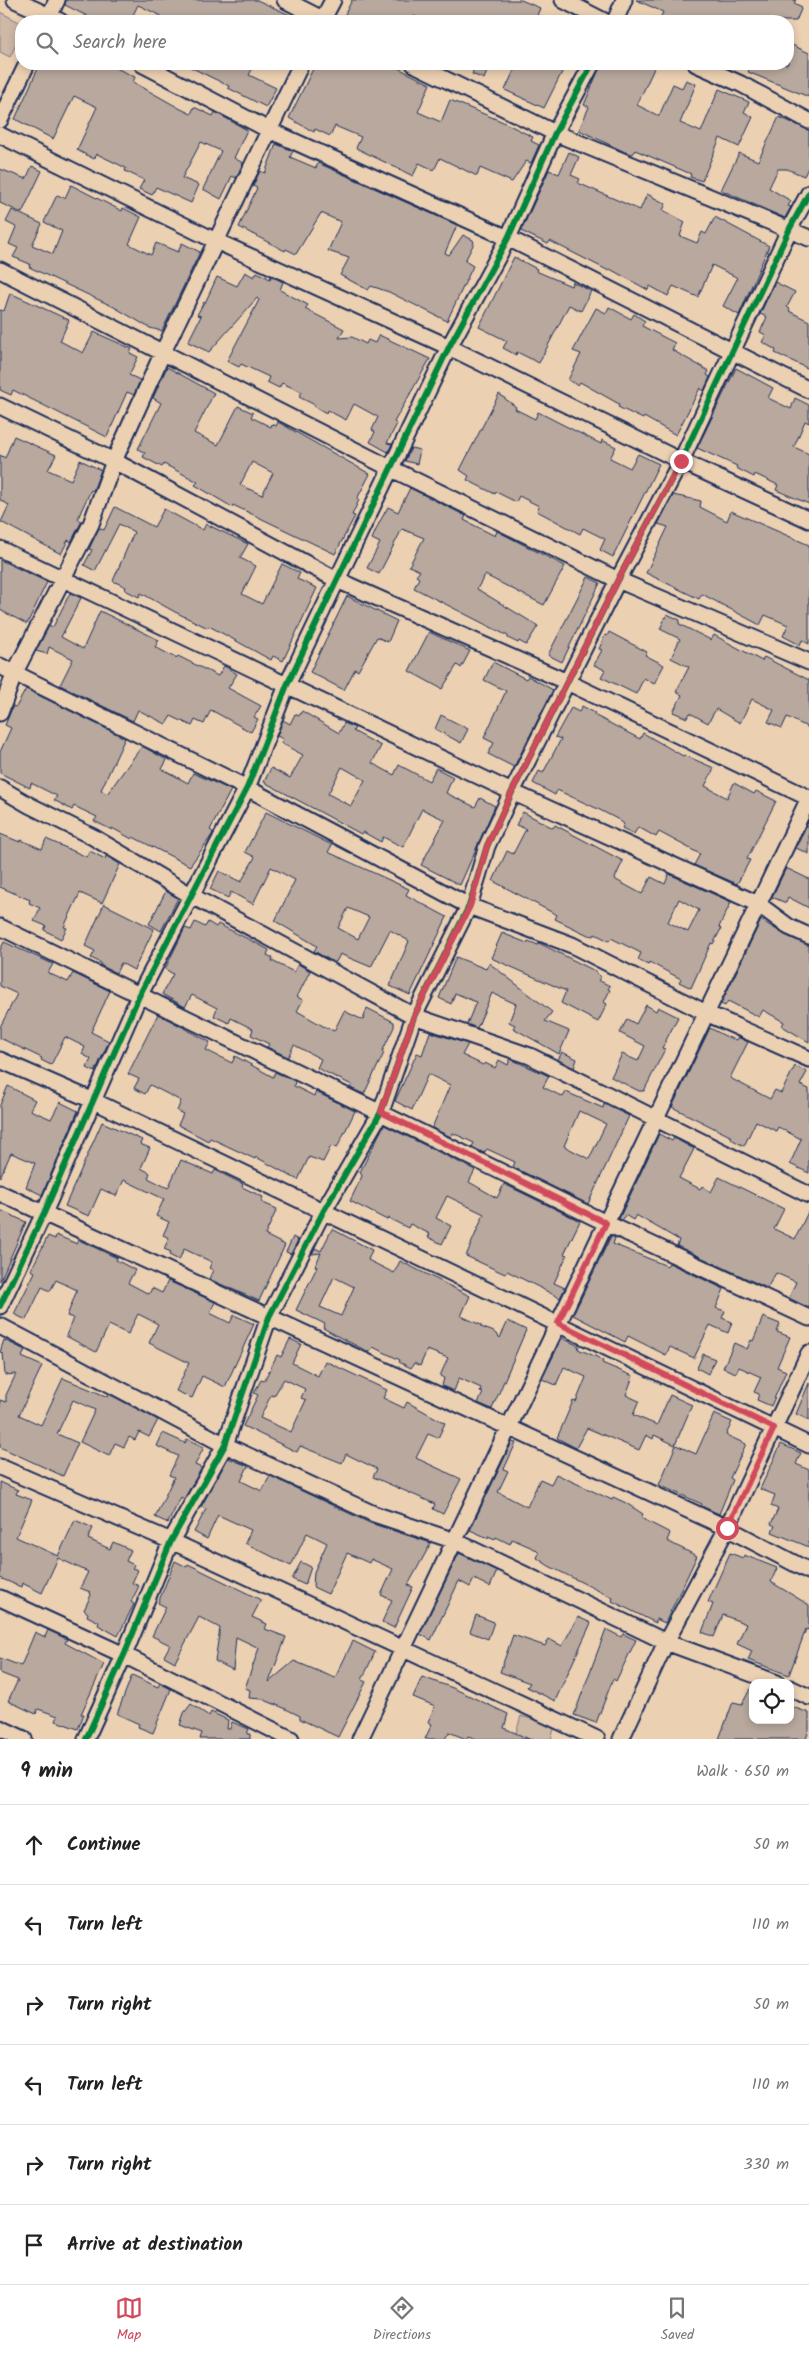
<!DOCTYPE html>
<html lang="en">
<head>
<meta charset="utf-8">
<style>
  body { margin:0; font-family:Kalam,sans-serif; background:#f2f2f2; color:#222 }
  .controls { position:absolute; right:15px; bottom:15px; display:grid; overflow:hidden; border-radius:10px; box-shadow:0 2px 8px #0003 }
  .controls button { width:45px; height:45px; display:grid; place-items:center; padding:0; border:0; border-bottom:1px solid #e0e0e0; background:#fff; color:#222; font:25px sans-serif }
  .stop { position:absolute; width:15px; height:15px; margin:-11px; border:4px solid #d1495b; border-radius:50%; background:#fff }
  .stop.end { background:#d1495b; border-color:#fff; box-shadow:0 1px 5px #0008 }
  .list { margin:0; padding:0; list-style:none }
  h2 { display:flex; justify-content:space-between; align-items:center; height:65px; margin:0; padding:0 20px; font-size:21px }
  h2 small { font-size:16px; font-weight:400; color:#767676 }
  .list li { display:grid; grid-template-columns:32px 1fr auto; gap:15px; align-items:center; box-sizing:border-box; height:80px; padding:0 20px; border-top:1px solid #e0e0e0 }
  .list b { display:block; font-size:19px; white-space:nowrap }
  .list em { font-size:16px; font-style:normal; color:#767676 }
  .icon { flex:none; width:28px; height:28px; fill:none; stroke:currentColor; stroke-width:2; stroke-linecap:round; stroke-linejoin:round }
  .map { position:relative; flex:none; width:809px; height:1739px; overflow:hidden }
  .search { position:absolute; background:#fff; box-shadow:0 2px 8px #0003; left:15px; right:15px; top:15px; height:55px; display:flex; align-items:center; gap:12px; box-sizing:border-box; padding:0 18px; border-radius:20px; color:#767676; font-size:19px }
  .sheet { height:545px; background:#fff }
  nav { display:flex; justify-content:space-around; align-items:center; box-sizing:border-box; height:70px; border-top:1px solid #e0e0e0; background:#fff; font-size:14px; color:#767676 }
  nav a { display:grid; justify-items:center; gap:2px }
  nav .on { color:#d1495b }
  .map>svg:first-child { display:block }
  .green { fill:#ceb8a6; stroke:#747482 }
  .building { fill:#b8a89d; stroke:#1b2f5e; fill-rule:evenodd }
  .lines { fill:none; stroke-linecap:round; stroke-linejoin:round }
  .minor-casing { stroke:#1b2f5e; stroke-width:19 }
  .minor { stroke:#ecd0b2; stroke-width:15 }
  .cycleway-casing { stroke:#ecd0b2; stroke-width:9 }
  .cycleway { stroke:#00873e; stroke-width:6 }
  .route { stroke:#d1495b; stroke-width:6 }
</style>
</head>
<body>
<div class="map">
<svg width="809" height="1739" viewBox="0 0 809 1739">
  <rect width="100%" height="100%" fill="#ecd0b2"/>
  <filter id="ink" filterUnits="userSpaceOnUse"><feTurbulence type="fractalNoise" baseFrequency=".02" numOctaves="2"/><feDisplacementMap in="SourceGraphic" scale="10" xChannelSelector="R" yChannelSelector="G"/><feConvolveMatrix kernelMatrix="1 2 1 2 8 2 1 2 1" color-interpolation-filters="sRGB"/></filter>
  <g filter="url(#ink)">
    <path class="green" d="M0,12L21,23V34L10,57L0,52Z
      M521,1716L555,1726L551,1739H514Z"/>
    <path class="building" d="M66,0H257L303,21H172L138,5L130,21H97L65,5Z
      M352,0H521L540,8L535,21H426L414,16L411,21H354L344,16Z
      M636,0H796L794,3L802,7L796,21H659L663,12Z
      M788,43L809,53V97L748,72L752,64H788Z
      M40,64H116L114,67L135,77L133,82L179,108L191,114L194,107L213,116L215,112L247,130L234,158L243,163L236,178L232,176L221,199L203,189L221,151L201,142L182,178L199,185L191,203L156,187L152,195L139,189L144,180L125,171L126,168L97,154L94,159L77,150L97,107L74,96L53,139L15,119Z
      M184,64H255L249,75L276,88L266,107L228,88L229,86Z
      M320,64H390L430,84L418,112L441,122L450,100L501,121L533,137L531,141L539,145L531,163L526,161L512,182L480,168L477,176L440,158L434,170L419,163L413,176L356,148L361,137L335,126L330,136L315,129L314,132L289,118L314,67L318,69Z
      M476,64H490L484,79L472,74Z
      M517,64H566L544,108L505,90Z
      M601,64H656L637,105L659,116L673,84L682,88L686,80L696,84L680,123L701,132L719,89L749,102L744,112L753,117L739,147L720,138L702,181L690,177L691,174L635,150L633,154L627,153L579,130L589,107L584,105Z
      M779,117L809,130V166L804,176L787,169H778L769,188L791,201L788,206L791,207L785,218L721,190L739,153L758,161Z
      M276,144L293,151L290,157L316,168L318,163L457,225L445,253L449,255L463,235L473,240L474,243L465,261L473,266L447,321L389,292L371,286L368,290L340,275L349,258L328,251L341,222L321,213L296,254L286,249L285,251L239,227L257,188L253,186L260,171L265,173Z
      M569,152L579,157L571,175L580,179L578,183L640,210L647,194L666,204L663,210L685,222L680,236L697,243L702,232L706,234L715,217L769,246L739,315L723,306L737,279L736,277L712,265L698,297L673,286L668,296L650,286L648,290L610,269L609,271L550,241L548,244L521,231L549,170L559,174Z
      M32,166L42,171L22,213L0,203V169L26,179Z
      M71,185L122,211L123,208L141,217L129,244L151,255L156,243L178,252L182,243L200,252L162,331L150,328L114,307L29,267L30,264L13,257L18,248L9,244L16,227L6,222L12,210L42,224L32,245L53,254L62,231L44,222L57,195L65,198Z
      M514,257L537,269L536,271L571,286L572,282L591,291L581,311L569,305L539,363L517,352L516,355L503,348L507,341L479,327Z
      M245,272L254,277L257,272L270,279L271,276L283,282L280,290L308,305L305,309L344,329L339,338L352,337L366,344L368,340L375,343L379,335L430,359L394,422L397,424L387,443L392,444L388,452L370,442L375,432L372,430L378,417L354,404L346,420L327,410L326,413L314,406L315,405L299,397L302,392L282,383L279,388L267,382L269,377L241,364L239,367L227,361L259,300L257,298L209,352L188,342L201,316L197,315L204,302L205,303L217,277L237,286Z
      M775,282L795,292L787,307L790,309L789,311L809,321V369L775,353L776,350L762,342L766,335L760,332L767,317L760,314Z
      M10,293L69,320L60,341L83,353L94,332L132,349L130,353L138,357L129,375L140,380L134,395L127,392L107,437L13,390L11,395L0,390V310L4,311Z
      M609,307L631,319L634,314L645,321L642,326L675,343L672,350L709,371L707,375L710,377L704,391L700,388L676,435L644,417L643,419L618,407L619,404L580,382L578,385L568,380L581,354L573,351L596,308L606,313Z
      M167,367L214,393L194,433L218,445L238,406L253,413L251,417L271,427L272,424L276,426L278,422L370,474L357,499L359,500L352,515L355,516L335,554L233,505L232,507L195,485L198,482L164,464L162,467L143,457L145,453L138,449L161,403L153,398ZM252,462L273,473L262,495L240,485Z
      M736,368L773,388L768,398L791,409L795,398L809,405V423L805,421L794,447L809,454V504L776,490L778,485L755,474L754,477L736,468L737,466L697,448Z
      M499,394L516,407L515,409L535,419L538,412L601,444L602,440L616,447L610,458L630,468L638,454L659,464L613,557L600,550L605,539L583,528L580,534L537,511L539,506L519,496L516,502L496,492L495,494L467,480L469,476L460,470Z
      M14,436L56,455L48,470L71,480L80,460L101,470L93,491L91,490L81,511L78,519L82,521L71,542L68,540L61,554L1,522L9,505L0,500V455L5,458Z
      M411,448L420,450L417,464L405,461Z
      M410,488L466,516L464,520L495,536L497,531L565,566L544,605L485,575L477,589L538,626L526,645L519,641L518,643L508,638V636L414,588L419,578L416,576L420,571L409,566L424,538L402,529L379,574L367,568L380,543L372,539L379,523L388,507L398,512Z
      M673,495L701,501L700,507L727,521L731,511L809,545V644L802,640L800,645L783,636L788,625L765,615L760,625L702,594L699,599L646,573L668,527L658,524Z
      M115,507L154,527L164,509L203,530L206,524L248,544L240,558L256,566L242,594L262,604L282,564L300,573L297,579L317,588L283,661L273,656L271,660L209,626L208,628L175,612L141,593L139,597L125,590L126,587L113,581L134,532L119,524L95,571L84,565L92,550L89,549L99,528L104,530Z
      M0,560L47,582L27,624L0,610Z
      M588,577L600,583L562,662L548,655Z
      M70,593L81,598L61,637L83,649L100,611L159,640L155,647L176,658L178,656L218,676L224,666L226,667L237,674L228,688L261,706L254,717L258,719L251,732L211,710L204,724L195,720L192,726L171,716L166,724L138,710L133,721L60,685L73,659L49,647L47,654L36,651L49,626L53,627Z
      M347,596L397,621L388,642L377,637L358,671L355,669L344,690L310,672Z
      M667,614L680,620L679,624L711,640L714,635L762,661L764,657L809,680V728L787,717L782,728L768,722L774,710L752,699L740,723L716,709L708,723L690,713L687,718L673,712L682,695L676,692L689,667L671,658L680,639L660,629Z
      M429,632L470,651L461,668L457,665L442,689L409,671Z
      M609,632L647,652L645,655L664,665L654,684L644,678L636,694L601,677L605,670L594,665L602,650L599,649L605,635L607,636Z
      M493,662L526,679L528,676L553,690L514,767L488,754L494,743L484,738L506,691L484,680Z
      M26,689L125,738L101,790L107,794L142,746L167,760L162,769L188,783L193,773L231,790L210,830L213,832L212,835L190,866L133,837L132,839L112,828V830L94,821L97,817L74,806L72,810L54,800L57,796L31,783L30,788L0,773V752L11,728L5,725L13,706L16,707Z
      M582,706L595,713L594,715L640,739L643,733L683,756L684,755L714,768L705,786L727,798L734,783L754,794L756,791L776,801L747,859L750,860L737,884L694,865L700,854L659,832L656,837L638,827L634,834L622,828L624,824L619,820L598,809L557,790L555,795L533,783L539,771L543,773L561,739L555,737L571,708L579,712Z
      M302,711L339,733L344,723L355,728L353,731L381,746L372,763L394,775L399,765L429,781L436,768L453,777L446,793L475,807L480,798L495,806L460,885L421,865L445,820L422,809L403,847L383,837L381,842L363,832L361,834L264,782L271,768L290,778L303,755L281,743L283,739L277,736L283,720L290,724L295,714L299,716ZM342,767L365,780L351,806L328,794Z
      M441,715L468,729L461,743L435,729Z
      M266,812L332,845L328,852L409,889L406,895L447,917L410,995L390,986L409,941L390,930L371,967L340,954L336,962H333L314,951L317,946L275,921L295,880L271,867L253,904L231,892L228,898L210,889L219,871L241,882L255,857L245,852ZM348,908L369,917L358,939L338,928Z
      M523,812L553,828L555,825L623,861L615,878L616,880L642,894L651,877L665,884L669,874L731,902L719,927L721,929L713,944L711,943L691,988L679,982L681,979L649,962L648,965L638,960L641,953L611,938L609,941L595,934L594,936L588,935L555,919L557,915L493,881L507,851L513,854L526,829L516,825ZM679,899L699,910L688,932L668,922Z
      M809,820V854L796,848Z
      M0,834L20,842L21,840L42,849L46,839L87,857L90,851L105,859L106,856L120,864L102,903L80,893L64,927L67,928L61,939L44,930L46,926L34,921L40,908L29,903L30,900L0,887Z
      M786,868L809,879V908L788,897L786,903L772,897Z
      M166,891L178,898L161,931L149,924Z
      M104,904L154,929L134,970L121,963L116,973L100,965L101,963L91,958L95,951L85,946Z
      M761,920L785,935L809,945V1042L782,1026L784,1022L763,1010L759,1017L728,1001L725,1006L721,1004Z
      M195,922L205,927L208,922L216,927L218,924L258,944L269,950L267,955L273,958L272,961L294,972L298,964L310,971L297,997L303,1000L297,1011L323,1026L334,1031L344,1011L363,1020L367,1008L394,1022V1027L382,1052L384,1053L364,1094L350,1088L352,1085L317,1068L321,1059L294,1045L288,1057L267,1047L269,1044L251,1035L253,1029L231,1018L229,1023L214,1016L217,1008L192,995L185,1007L162,994L173,974L165,969L185,928L191,930Z
      M502,933L527,943L528,941L538,945L539,943L595,971L601,977L598,980L610,986L608,989L610,990L604,1002L607,1004L598,1022L561,1003L566,991L491,958Z
      M4,942L53,964L48,973L68,982L73,973L110,991L91,1032L109,1041L95,1072L87,1068L91,1059L82,1054L85,1047L65,1037L51,1065L41,1060L42,1058L0,1038V1027L17,994L0,986V950Z
      M456,957L486,969L489,963L552,1012L545,1021L569,1031L559,1054L513,1028L515,1025L509,1022L516,1004L492,993L477,1028L467,1024L476,1002L455,993L451,1004L439,998Z
      M646,1005L656,1011L658,1007L678,1017L662,1048L665,1049L644,1091H639L611,1077L622,1054L638,1061L645,1046L620,1033L627,1019L636,1024Z
      M158,1014L210,1042L206,1050L232,1063L235,1056L273,1077L275,1072L295,1081L294,1086L314,1096L316,1092L355,1111L337,1148L331,1146L323,1162L309,1157L298,1180L256,1157L255,1159L210,1138L208,1141L178,1125L183,1114L177,1111L181,1101L150,1085L145,1094L134,1088L139,1079L128,1074Z
      M710,1028L727,1037L736,1040L738,1037L748,1042L730,1078L770,1099L775,1090L781,1093L795,1066L807,1072L800,1085L809,1089V1173L790,1164L801,1139L778,1127L776,1131L756,1121L744,1146L731,1139L732,1137L672,1107Z
      M430,1032L468,1044L462,1055L483,1065L485,1063L495,1068L499,1060L508,1065L510,1059L515,1061L549,1076L543,1087L563,1097L566,1092L603,1108L604,1104L629,1116L588,1204L513,1167L515,1162L487,1149L484,1153L472,1147L474,1143L453,1133L451,1137L432,1128L450,1085L428,1074L412,1110L395,1101L417,1053L422,1055ZM579,1111L606,1124L589,1159L564,1146Z
      M562,1052L577,1059L574,1068L558,1060Z
      M8,1086L35,1100L30,1110L51,1119L60,1102L78,1111L42,1195L26,1187L35,1163L11,1153L0,1177V1105Z
      M102,1122L142,1140L140,1144L150,1148L141,1168L150,1173L148,1178L168,1188L181,1160L213,1174L215,1170L243,1184L242,1187L263,1197L261,1202L277,1209L265,1235L285,1245L259,1301L209,1279L213,1270L209,1268L212,1262L184,1249L179,1260L169,1255L171,1252L164,1249L169,1238L163,1235L169,1222L156,1216L164,1199L145,1190L124,1180L116,1196L101,1189L89,1216L65,1206Z
      M384,1125L475,1170L469,1182L497,1198L504,1184L580,1221L564,1254L567,1255L554,1283L565,1288L560,1298L507,1271L505,1274L466,1256L484,1214L447,1196L436,1218L451,1226L442,1244L428,1237L430,1234L410,1224L408,1228L388,1218L387,1220L350,1201L362,1176L360,1172Z
      M659,1134L672,1141L674,1138L694,1149L679,1178L700,1189L702,1186L711,1192L719,1177L784,1209L774,1229L795,1239L809,1210V1308L789,1298L796,1282L776,1273L767,1288L677,1246L679,1240L636,1215L633,1220L625,1215L623,1220L619,1219Z
      M0,1210L26,1222L0,1281Z
      M332,1229L372,1250L368,1260L394,1273L400,1261L470,1296L461,1316L481,1325V1327L494,1332L500,1338L508,1321L526,1330L492,1409L478,1403L483,1393L480,1392L481,1388L459,1378L454,1391L442,1386L444,1378L440,1376L448,1358L427,1350L420,1366L414,1363L411,1368L399,1362L400,1360L373,1347L369,1352L341,1338L323,1328L325,1324L296,1310L317,1267L315,1266L321,1253L312,1254L315,1248L321,1251ZM334,1277L354,1287L341,1316L320,1307Z
      M56,1235L77,1244L79,1240L117,1258L116,1260L135,1270L128,1283L149,1294L152,1288L162,1293L168,1281L215,1302L210,1313L230,1323L234,1315L254,1324L225,1387L202,1376L192,1398L176,1391L189,1363L149,1343L158,1324L138,1314L128,1334L109,1325L96,1352L66,1336L73,1318L67,1316L77,1290L56,1280L50,1291L42,1287L26,1320L14,1314L35,1272L31,1270L48,1236L55,1239Z
      M611,1236L615,1238L613,1244L667,1266L669,1263L724,1289L716,1308L725,1311L722,1318L732,1322L728,1333L710,1325L694,1358L670,1347L666,1355L628,1336L625,1342L573,1315Z
      M293,1237L298,1240L291,1254L286,1252Z
      M763,1317L780,1324L777,1332L790,1337L777,1367L786,1371L771,1406L757,1400L759,1394L754,1392L761,1377L739,1367L736,1373L723,1368L734,1343L747,1349L751,1340L753,1341Z
      M562,1338L579,1346L578,1349L597,1357L603,1361L602,1363L633,1376L626,1395L639,1401L633,1415L657,1425L670,1395L692,1405L675,1445L654,1435L653,1439L646,1435L639,1450L587,1428L576,1448L557,1438L573,1401L576,1402L586,1377L564,1367L556,1385L542,1379Z
      M290,1339L301,1344L292,1363L318,1376L325,1361L387,1390L383,1398L404,1408L407,1402L445,1423L438,1438L428,1434L416,1458L461,1479L443,1514L433,1509L435,1504L373,1477L377,1469L346,1454L342,1463L300,1446L297,1452L243,1426L258,1395L254,1393L261,1380L264,1381L277,1355L281,1357ZM284,1379L305,1389L301,1398L306,1400L291,1432L260,1418L271,1395L274,1396Z
      M4,1340L25,1350L22,1357L42,1366L19,1415L41,1425L63,1378L108,1397L109,1394L158,1420L149,1437L139,1432L135,1440L129,1437L124,1447L115,1443L109,1456L80,1442L95,1410L73,1400L57,1434L78,1443L63,1476L0,1447V1400L6,1402V1395L16,1374L5,1375L3,1353L0,1352Z
      M703,1354L715,1359L708,1374L697,1368Z
      M809,1383V1420L796,1414Z
      M714,1414L732,1422L726,1435L746,1444L730,1478L733,1480L719,1514L701,1506L702,1504L659,1485L676,1445L696,1454Z
      M163,1433L185,1443L187,1439L204,1447L195,1465L202,1468L184,1499L181,1497L168,1523L155,1517L174,1477L169,1475L178,1456L157,1446Z
      M512,1442L516,1443L504,1469L508,1471L498,1492L527,1507L540,1479L551,1484L556,1474L612,1500L613,1497L626,1503L643,1514L641,1518L670,1533L667,1541L697,1556L665,1623L656,1619V1623L612,1601L613,1598L549,1566L537,1558L539,1553L535,1549L512,1539L510,1544L496,1537L495,1539L488,1536V1538L470,1530Z
      M781,1444L801,1453L796,1464L809,1470V1547L772,1532L775,1526L771,1524L778,1509L771,1506L775,1495L760,1489Z
      M228,1458L248,1466L241,1481L262,1491L270,1476L370,1523L431,1543L408,1585L413,1587L394,1628L382,1622L392,1600L381,1595L393,1569L371,1559L369,1563L347,1553L328,1594L313,1587L314,1572L327,1543L307,1533L291,1566L245,1543L251,1530L218,1515L207,1539L194,1532L206,1509L201,1507Z
      M0,1482L18,1490L16,1494L32,1500L16,1537L58,1556L75,1520L93,1528L88,1539L110,1549L113,1542L131,1550L126,1561L134,1565L132,1568L138,1570L132,1583L139,1586L131,1602L134,1604L118,1636L98,1625L99,1622L87,1616L88,1613L84,1610L91,1595L90,1592L80,1588L88,1572L58,1558L42,1593L22,1583L21,1587L0,1578Z
      M459,1553L497,1571L490,1587L474,1579L470,1587L459,1581L431,1640L420,1634Z
      M730,1553L743,1558L744,1555L777,1568L771,1582L809,1605V1630L806,1629L789,1675L748,1660L752,1651L737,1644L746,1624L723,1615L714,1637L702,1632L713,1604L708,1602Z
      M175,1561L187,1567L188,1564L261,1600L252,1617L267,1624L265,1629L286,1637L269,1682L294,1661L335,1678L353,1641L375,1652L362,1680L366,1682L338,1737L300,1719V1716L284,1708L262,1699L249,1698L250,1690L245,1688L259,1648L236,1637L233,1670L215,1661L220,1628L199,1617L175,1662L164,1656L170,1645L152,1636L166,1607L158,1603Z
      M301,1562L311,1567L305,1585L292,1579Z
      M476,1615L494,1622L488,1639L470,1632Z
      M578,1617L591,1623L555,1701L527,1687L530,1683L500,1672L513,1635L545,1646L549,1639L562,1646Z
      M606,1629L621,1637L623,1634L636,1640L616,1681L613,1679L596,1723L574,1715Z
      M48,1630L67,1639L65,1643L104,1664L81,1714H84L78,1729L56,1721L58,1716L38,1709L36,1714L8,1701L18,1680L0,1673V1658L21,1666L35,1632L45,1637Z
      M132,1675L158,1687L160,1683L171,1689L153,1733L138,1727L139,1724L117,1714Z
      M422,1677L453,1688L508,1714L504,1728L529,1739H477L468,1736L466,1739L449,1732L445,1739H425L432,1724L428,1722L435,1706L413,1697Z
      M753,1684V1720H790V1706L809,1713V1730L806,1739H719L733,1702L742,1704Z
      M191,1704L209,1716L211,1712L228,1720L227,1729H230L232,1722L249,1729L247,1734H250V1739H200L202,1733L180,1725L184,1713Z"/>
    <g class="lines">
      <defs>
        <path id="minor" d="M15,0L60,21
          M285,0L326,21
          M563,0L604,21
          M47,21L57,0
          M322,21L333,0
          M615,21L624,0
          M142,64L269,130L508,238L809,390
          M414,64L555,133L809,238
          M696,64L741,84L809,121
          M0,120L27,64
          M0,135L216,241L449,347L681,461L809,520
          M0,270L390,468L618,580L809,662
          M0,406L114,461L337,580L567,682L809,798
          M0,549L512,792L758,904L789,927L809,936
          M0,666L247,788L469,906L572,945L706,1013L809,1059
          M0,713L15,672L91,524L114,461L163,352L301,64
          M0,788L29,805L93,837L192,896L414,1016L530,1056L809,1195
          M0,927L606,1223L809,1318
          M0,1060L94,1101L809,1445
          M0,1193L727,1528L809,1571
          M0,1306L44,1213L139,996L247,788L287,685L337,580L449,347L508,238L555,133L592,64
          M0,1326L225,1445L374,1514L455,1541L666,1642L777,1683
          M0,1467L171,1541L597,1739
          M0,1598L124,1655L291,1739
          M790,1688L809,1697
          M0,1728L24,1739
          M86,1739L124,1655L171,1541L225,1445L269,1317L323,1212L381,1112L414,1016L469,906L487,846L512,792L618,580L681,461L790,228L809,193
          M360,1739L809,798
          M621,1739L666,1642L727,1528L809,1353"/>
      </defs>
      <use href="#minor" class="minor-casing"/>
      <use href="#minor" class="minor"/>
      <defs>
        <path id="cycleway" d="M0,1306L44,1213L139,996L247,788L287,685L337,580L449,347L508,238L555,133L592,64
          M86,1739L124,1655L171,1541L225,1445L269,1317L323,1212L381,1112L414,1016L469,906L487,846L512,792L618,580L681,461L790,228L809,193"/>
      </defs>
      <use href="#cycleway" class="cycleway-casing"/>
      <use href="#cycleway" class="cycleway"/>
    </g>
  </g>
  <g class="lines" filter="url(#ink)">
    <path class="route" d="M681,461L618,580L512,792L487,846L470,906L414,1016L381,1112L606,1223L558,1323L774,1428L727,1528"/>
  </g>
</svg>
<div class="controls">
<button><svg class="icon" aria-label="locate" viewBox="0 0 24 24"><circle cx="12" cy="12" r="6"/><path d="M12 2v4M12 18v4M2 12h4M18 12h4"/></svg></button>
</div>
<div class="stop" style="left:727px;top:1528px"></div>
<div class="stop end" style="left:681px;top:461px"></div>
<div class="search"><svg class="icon" aria-label="search" viewBox="0 0 24 24"><circle cx="10" cy="10" r="6"/><path d="M15 15l6 6"/></svg>Search here</div>
</div>
<section class="sheet">
<h2>9 min<small>Walk · 650 m</small></h2>
<ul class="list">
<li><svg class="icon" aria-label="ahead" viewBox="0 0 24 24"><path d="M12 20V5M6 11l6-6 6 6"/></svg><div><b>Continue</b></div><em>50 m</em></li>
<li><svg class="icon" aria-label="left" viewBox="0 0 24 24"><path d="M17 20v-9H6M10 6l-5 5 5 5"/></svg><div><b>Turn left</b></div><em>110 m</em></li>
<li><svg class="icon" aria-label="right" viewBox="0 0 24 24"><path d="M7 20v-9h11M14 6l5 5-5 5"/></svg><div><b>Turn right</b></div><em>50 m</em></li>
<li><svg class="icon" aria-label="left" viewBox="0 0 24 24"><path d="M17 20v-9H6M10 6l-5 5 5 5"/></svg><div><b>Turn left</b></div><em>110 m</em></li>
<li><svg class="icon" aria-label="right" viewBox="0 0 24 24"><path d="M7 20v-9h11M14 6l5 5-5 5"/></svg><div><b>Turn right</b></div><em>330 m</em></li>
<li><svg class="icon" aria-label="arrive" viewBox="0 0 24 24"><path d="M6 21V4h12l-3 4 3 4H6"/></svg><div><b>Arrive at destination</b></div></li>
</ul>
</section>
<nav>
<a class="on"><svg class="icon" aria-label="map" viewBox="0 0 24 24"><path d="M3 6l6-2 6 2 6-2v14l-6 2-6-2-6 2zM9 4v14M15 6v14"/></svg>Map</a>
<a><svg class="icon" aria-label="directions" viewBox="0 0 24 24"><path d="M12 3l9 9-9 9-9-9zM9 14v-3h6M13 9l2 2-2 2"/></svg>Directions</a>
<a><svg class="icon" aria-label="saved" viewBox="0 0 24 24"><path d="M7 4h10v16l-5-4-5 4z"/></svg>Saved</a>
</nav>
</body>
</html>
